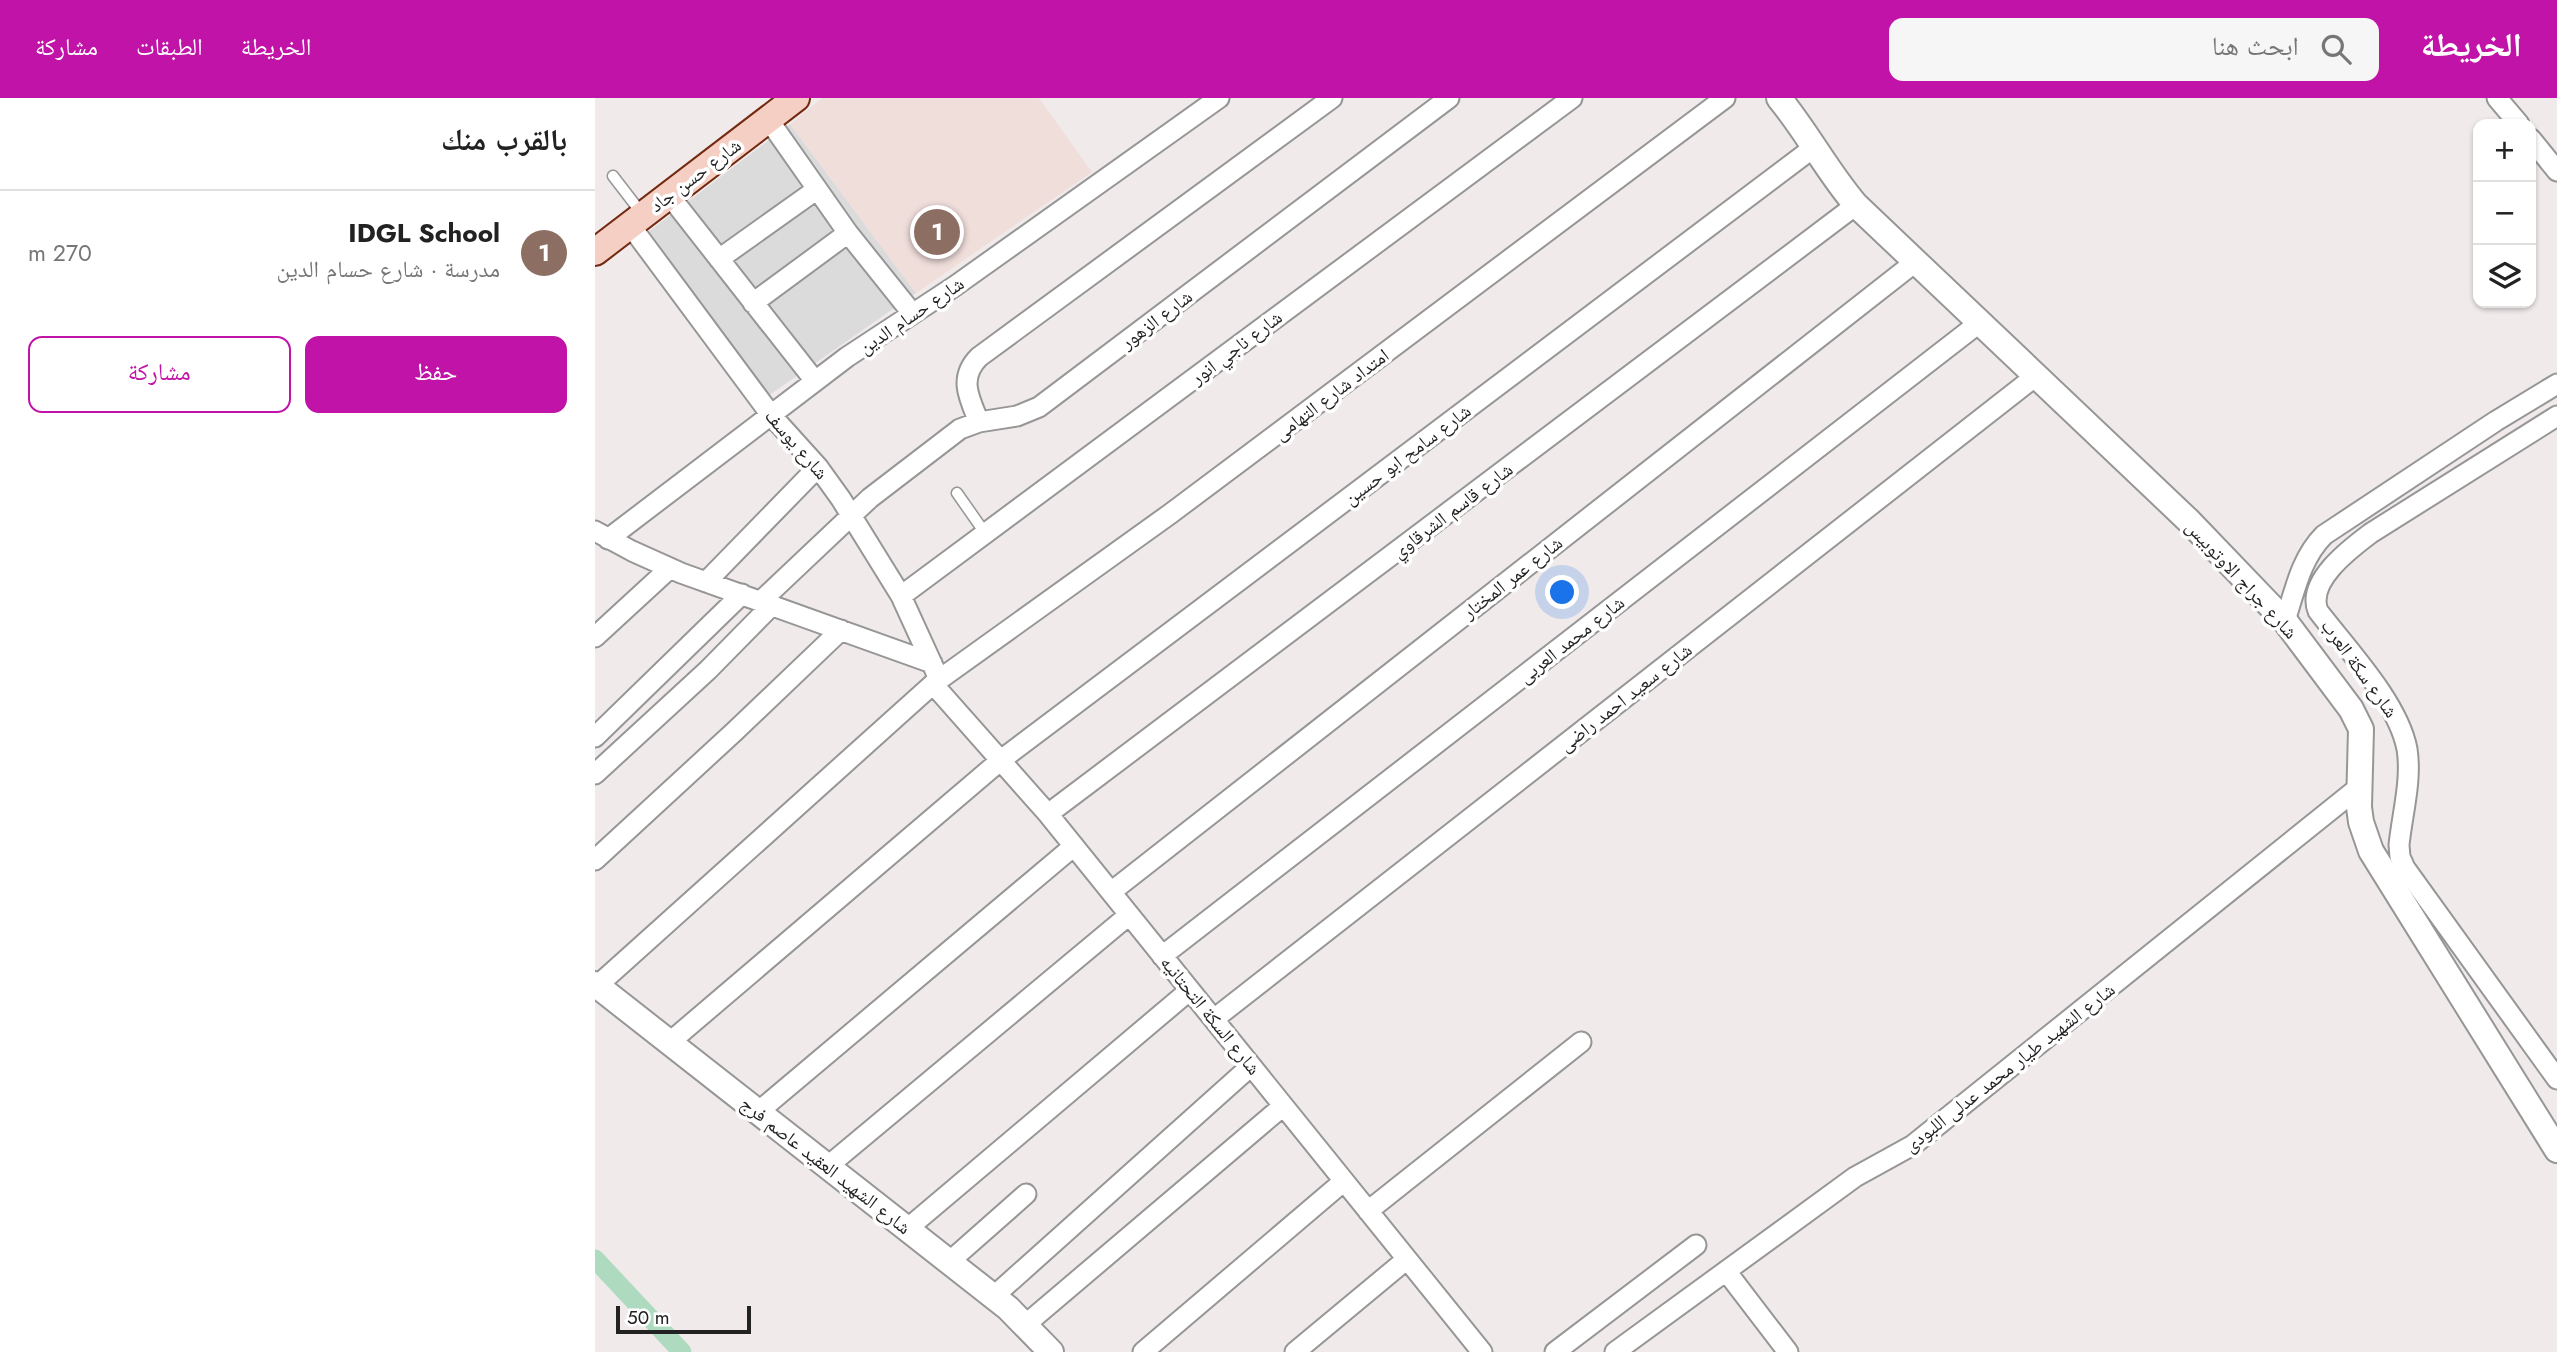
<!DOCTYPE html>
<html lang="ar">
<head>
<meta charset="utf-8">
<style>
  body { margin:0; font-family:Jost,"Noto Naskh Arabic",sans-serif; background:#f6f6f6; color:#222; direction:rtl }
  .controls { position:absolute; right:21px; top:21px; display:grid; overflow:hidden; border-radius:14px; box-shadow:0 2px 5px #0004 }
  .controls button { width:63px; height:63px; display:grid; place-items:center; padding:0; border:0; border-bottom:2px solid #e0e0e0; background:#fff; color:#222; font:35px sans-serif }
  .scale { position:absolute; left:21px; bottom:18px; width:135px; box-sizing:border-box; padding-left:7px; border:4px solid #222; border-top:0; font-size:19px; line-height:24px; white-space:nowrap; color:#222; -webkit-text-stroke:5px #fff; paint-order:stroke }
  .you { position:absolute; left:968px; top:495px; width:24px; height:24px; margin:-18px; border:5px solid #fff; border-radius:50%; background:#1a73e8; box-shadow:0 0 0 10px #1a73e833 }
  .badge { display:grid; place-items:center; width:46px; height:46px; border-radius:50%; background:#c113a7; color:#fff; font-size:23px; font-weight:700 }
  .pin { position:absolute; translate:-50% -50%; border:4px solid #fff; box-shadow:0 2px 7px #0006 }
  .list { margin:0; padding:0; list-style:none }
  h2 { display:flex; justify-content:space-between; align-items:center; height:91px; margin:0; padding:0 28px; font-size:30px }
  h2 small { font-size:23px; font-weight:400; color:#767676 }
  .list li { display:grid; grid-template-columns:46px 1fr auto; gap:21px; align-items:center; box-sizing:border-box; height:126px; padding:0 28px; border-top:2px solid #e0e0e0 }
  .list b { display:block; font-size:26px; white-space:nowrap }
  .list p { margin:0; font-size:23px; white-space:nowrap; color:#767676 }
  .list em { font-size:23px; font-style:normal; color:#767676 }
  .actions { display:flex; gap:14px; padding:21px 28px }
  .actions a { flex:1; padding:16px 0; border:2px solid #c113a7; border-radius:14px; text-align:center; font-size:24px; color:#c113a7 }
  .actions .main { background:#c113a7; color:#fff }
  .icon { flex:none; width:38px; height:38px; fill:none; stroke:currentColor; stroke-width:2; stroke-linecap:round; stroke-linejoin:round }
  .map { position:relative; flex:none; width:1962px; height:1254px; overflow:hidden; direction:ltr }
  header { display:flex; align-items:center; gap:42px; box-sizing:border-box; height:98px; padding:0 35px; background:#c113a7; color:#fff }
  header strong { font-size:33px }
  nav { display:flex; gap:38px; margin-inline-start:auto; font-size:24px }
  .search { width:490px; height:63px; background:#f6f6f6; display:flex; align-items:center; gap:18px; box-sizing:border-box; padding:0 24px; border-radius:14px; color:#767676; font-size:26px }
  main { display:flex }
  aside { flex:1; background:#fff }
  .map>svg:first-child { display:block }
  .residential { fill:#dcdbdc }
  .education { fill:#f0dedb }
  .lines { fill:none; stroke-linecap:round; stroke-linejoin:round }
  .canal { stroke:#aedabf; stroke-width:19 }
  .service-casing { stroke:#969696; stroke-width:13 }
  .minor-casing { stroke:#969696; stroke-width:23 }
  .tertiary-casing { stroke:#969696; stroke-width:28 }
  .secondary-casing { stroke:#722910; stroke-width:30 }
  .service { stroke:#fff; stroke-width:10 }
  .minor { stroke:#fff; stroke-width:19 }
  .tertiary { stroke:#fff; stroke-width:24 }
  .secondary { stroke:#f5cec4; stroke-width:26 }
  .labels { text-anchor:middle; stroke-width:7; stroke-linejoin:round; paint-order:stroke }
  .street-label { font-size:19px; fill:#222; stroke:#fff }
</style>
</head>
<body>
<header>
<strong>الخريطة</strong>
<div class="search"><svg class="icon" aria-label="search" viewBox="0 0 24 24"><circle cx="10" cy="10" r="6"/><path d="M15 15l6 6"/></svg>ابحث هنا</div>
<nav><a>الخريطة</a><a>الطبقات</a><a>مشاركة</a></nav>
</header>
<main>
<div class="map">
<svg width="1962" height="1254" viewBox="0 0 1962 1254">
  <rect width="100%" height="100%" fill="#f1eaeb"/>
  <path class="residential" d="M195,26L321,195L173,298L53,134Z"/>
  <path class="education" d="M227,0H444L497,74L321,195L195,26Z"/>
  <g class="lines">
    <path class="canal" d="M0,1161L87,1254"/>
    <defs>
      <path id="service" d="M18,78L48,117
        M362,395L390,435"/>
      <path id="minor" d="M1902,0L1924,26
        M173,21L253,135L317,215
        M1936,41L1962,73
        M74,97L220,283
        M35,127L176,317L223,369L246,401L306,498L344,581
        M124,161L221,92
        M158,205L253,135
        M1962,318L1776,435C1756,450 1711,483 1723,513C1752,551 1803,604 1812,651C1817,682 1807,717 1804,747L1805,759L1810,770L1962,981
        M384,324C374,300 363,280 384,259L737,0
        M0,433L37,453L86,475L337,565
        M13,441L252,259L360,188L624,0
        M111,484L223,369
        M306,498L977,0
        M166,503L275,400L365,331L384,324L422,318L444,309L854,0
        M1690,523C1700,492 1706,460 1729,437L1901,323L1962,286
        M0,539L75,470
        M338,586L453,716L887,1254
        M0,639L147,496
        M0,676L113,572L177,507
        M453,716L1261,107
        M0,762L139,634L246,532
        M516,794L1319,165
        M567,858L1384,225
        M2,888L338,586L575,416L1130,0
        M619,921L1442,277
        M75,944L406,662L1218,50
        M163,1014L479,748
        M233,1068L534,817
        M773,1113L986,944
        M312,1131L595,892
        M354,1164L431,1096
        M1131,1173L1193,1254
        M398,1199L656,968
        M430,1227L688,1008
        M548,1254L749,1083
        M700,1254L812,1161
        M960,1254L1101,1147
        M1020,1254L1260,1079L1318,1047L1763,690"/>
      <path id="tertiary" d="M1184,0C1212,34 1232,73 1261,107L1594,423L1690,523L1756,611L1766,631L1764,709L1766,724L1776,753L1962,1052
        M0,886L413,1210L456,1254"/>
      <path id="secondary" d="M0,154L201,0"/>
    </defs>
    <use href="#service" class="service-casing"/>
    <use href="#minor" class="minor-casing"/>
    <use href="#tertiary" class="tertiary-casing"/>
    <use href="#secondary" class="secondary-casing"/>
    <use href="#service" class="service"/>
    <use href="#minor" class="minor"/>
    <use href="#tertiary" class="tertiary"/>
    <use href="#secondary" class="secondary"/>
  </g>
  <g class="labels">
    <g class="street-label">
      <text transform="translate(100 77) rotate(-37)" y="7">شارع حسن جاد</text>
      <text transform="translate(316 217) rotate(-34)" y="7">شارع حسام الدين</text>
      <text transform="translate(561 221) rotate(-37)" y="7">شارع الزهور</text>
      <text transform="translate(641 249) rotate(-37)" y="7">شارع ناجي انور</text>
      <text transform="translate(736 296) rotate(-37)" y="7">امتداد شارع التهامى</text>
      <text transform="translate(202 346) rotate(49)" y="7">شارع يوسف</text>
      <text transform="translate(812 356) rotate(-37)" y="7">شارع سامح ابو حسين</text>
      <text transform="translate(857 412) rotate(-37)" y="7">شارع قاسم الشرقاوي</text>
      <text transform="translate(917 479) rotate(-38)" y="7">شارع عمر المختار</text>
      <text transform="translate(1647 481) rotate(47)" y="7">شارع جراج الاوتوبيس</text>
      <text transform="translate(976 541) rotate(-38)" y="7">شارع محمد العربى</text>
      <text transform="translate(1765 570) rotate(54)" y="7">شارع سكة العرب</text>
      <text transform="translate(1030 599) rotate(-38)" y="7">شارع سعيد احمد راضى</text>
      <text transform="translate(616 917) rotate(51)" y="7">شارع السكة التحتانيه</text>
      <text transform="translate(1414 969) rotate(-38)" y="7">شارع الشهيد طيار محمد عدلى اللبودى</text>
      <text transform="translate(231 1067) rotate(38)" y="7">شارع الشهيد العقيد عاصم فرج</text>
    </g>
  </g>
</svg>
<div class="controls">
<button>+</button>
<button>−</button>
<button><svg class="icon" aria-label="layers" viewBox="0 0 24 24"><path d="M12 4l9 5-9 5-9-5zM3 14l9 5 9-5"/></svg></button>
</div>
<div class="scale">50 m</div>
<div class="you"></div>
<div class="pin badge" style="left:342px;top:134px;background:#8d6e63">1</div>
</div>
<aside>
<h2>بالقرب منك<small></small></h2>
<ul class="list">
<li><span class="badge" style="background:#8d6e63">1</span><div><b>IDGL School</b><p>مدرسة · شارع حسام الدين</p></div><em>270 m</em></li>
</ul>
<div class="actions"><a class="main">حفظ</a><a>مشاركة</a></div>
</aside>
</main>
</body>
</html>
